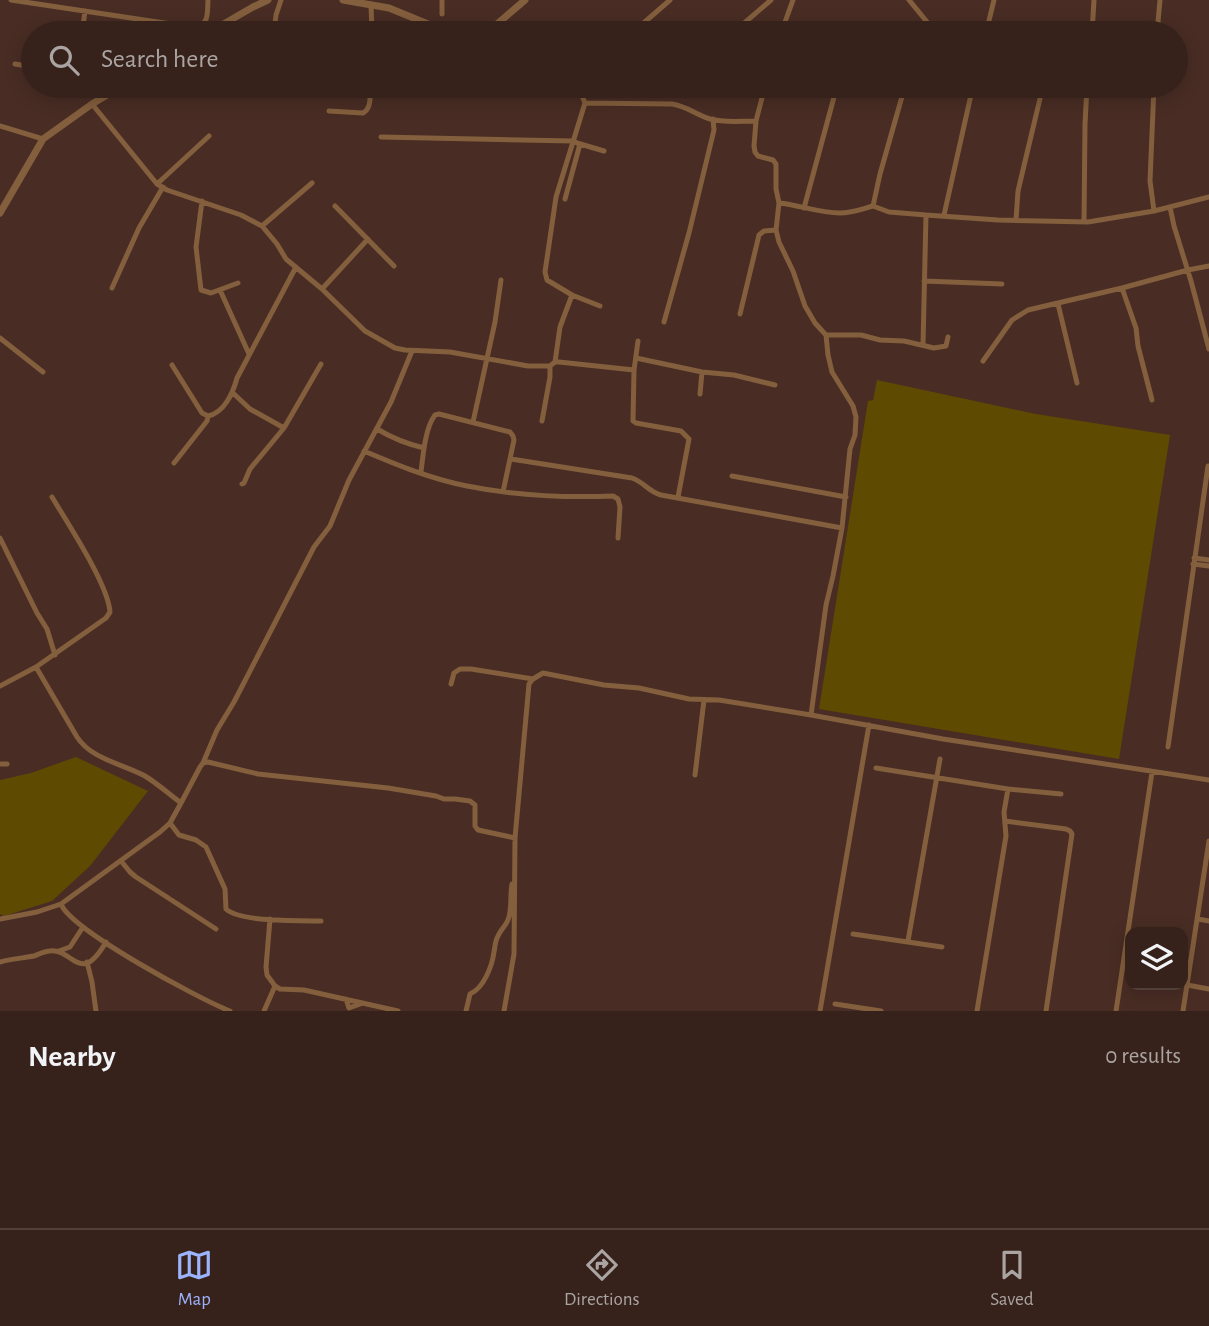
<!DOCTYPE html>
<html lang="en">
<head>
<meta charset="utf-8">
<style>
  body { margin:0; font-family:"Alegreya Sans",sans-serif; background:#422f28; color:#f1f3f6 }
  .controls { position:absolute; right:21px; bottom:21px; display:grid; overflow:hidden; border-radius:14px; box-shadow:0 4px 18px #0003 }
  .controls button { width:63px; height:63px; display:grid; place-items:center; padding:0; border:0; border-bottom:2px solid #513f3a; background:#37221b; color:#f1f3f6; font:35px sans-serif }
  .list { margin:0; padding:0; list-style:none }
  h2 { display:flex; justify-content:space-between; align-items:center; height:91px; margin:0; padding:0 28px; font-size:30px }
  h2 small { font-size:23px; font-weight:400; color:#aaa4a3 }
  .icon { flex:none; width:38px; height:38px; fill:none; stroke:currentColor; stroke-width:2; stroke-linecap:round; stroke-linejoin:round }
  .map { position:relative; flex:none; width:1209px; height:1011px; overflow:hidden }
  .search { position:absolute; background:#37221b; box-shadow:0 4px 18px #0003; left:21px; right:21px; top:21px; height:77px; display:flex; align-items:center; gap:18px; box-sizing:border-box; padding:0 24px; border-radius:38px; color:#aaa4a3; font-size:26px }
  .sheet { height:217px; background:#37221b }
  nav { display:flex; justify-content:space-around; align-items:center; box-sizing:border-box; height:98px; border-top:2px solid #513f3a; background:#37221b; font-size:19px; color:#aaa4a3 }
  nav a { display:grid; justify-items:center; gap:4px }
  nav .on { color:#9cb4fd }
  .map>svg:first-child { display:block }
  .green { fill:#5f4a01 }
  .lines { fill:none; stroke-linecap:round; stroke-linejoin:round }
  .minor { stroke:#845f3d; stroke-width:5 }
  .tertiary { stroke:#845f3d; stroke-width:7 }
</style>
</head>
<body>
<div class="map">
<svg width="1209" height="1011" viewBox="0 0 1209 1011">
  <rect width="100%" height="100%" fill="#492d24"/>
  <path class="green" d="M877,380L1036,414L1170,435L1119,759L819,709L868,401L873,400Z
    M76,757L148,791L90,866L52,901L4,916L0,914V780L31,773Z"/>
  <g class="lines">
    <path class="minor" d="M11,0L191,27C210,25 207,16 208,0
      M281,0L276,15L275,24L280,29L301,33
      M442,0V14
      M909,0L932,28
      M371,4L372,33
      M742,25L771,0
      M494,26L503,33
      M82,33L85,11
      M632,33L670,0
      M781,33L793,0
      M986,33L994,0
      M1092,33L1094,0
      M1157,33L1160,0
      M15,64L33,67
      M446,86L462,88
      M765,86L756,121L754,146L755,152L758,156L773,160L776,164V189L779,203L776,230L779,242L793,271L805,306L815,323L826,335L828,355L832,372L853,406L856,417L855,435L850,449L842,528L833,576L826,605L811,715
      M905,86L880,174L873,206L889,212L926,215
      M585,103L672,104C687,106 696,115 710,119C725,123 740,121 756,121
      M92,104L157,184L167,190L241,215L262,226L277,244L286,259L322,289L365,331L395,348L405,350L450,352L528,366H550L555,362H559L634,370
      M329,111L363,113C372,108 370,95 370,86
      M0,126L43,139
      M381,137L573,141L577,143L604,151
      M157,184L209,136
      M565,199L580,144
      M202,201L196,247L201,290L211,293L238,283
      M779,203C799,205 819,213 840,213C852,213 862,209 873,206
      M335,206L394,266
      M1170,207L1174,226L1191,281L1209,349
      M804,208L837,86
      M1154,211L1150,181L1154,86
      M944,215L973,86
      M1016,220L1018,191L1043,86
      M1084,222L1085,124L1087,86
      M262,226L312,183
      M924,281L1002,284
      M112,288L139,228L163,187
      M1122,288L1136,328L1138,346L1152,400
      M322,289L368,239
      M220,290L249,354
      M572,295L600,306
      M1058,304L1077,383
      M740,314L759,235L764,231L776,230
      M664,322L689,233L714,130L713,119
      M826,335H861L880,340L904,341L934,348L946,346L948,337
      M0,338L43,372
      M638,341L634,370L633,421L636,423L681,431L689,439L678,497
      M923,345L926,215L998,220L1088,222L1154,211L1209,197
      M636,358L702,372L734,375L775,385
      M983,361L1012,320L1028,310L1122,288L1188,270L1209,266
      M555,362L560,327L572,295L547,280L545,272L556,197L585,103L581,93L574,86
      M172,365L202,413L208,416C224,413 233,393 237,378L296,267
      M234,394L250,409L284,428
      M700,394L702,372
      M542,421L550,377V366
      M473,422L495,322L501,280
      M377,429C392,438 407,444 424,448
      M364,451C397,465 431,479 467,486C517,496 562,498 613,496L618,499L620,507L618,538
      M511,459L632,478C644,482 649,492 661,495L842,528
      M174,463L207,421L208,416
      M421,472C423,456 425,428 435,415L439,414L510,432L513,436L514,440L503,492
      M732,476L846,497
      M242,484L244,483L250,469L284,428L321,364
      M0,538L37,613L47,629L55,655
      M1194,558L1209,560
      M1193,564L1209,566
      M36,667L106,618L110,612C108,584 68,524 52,497
      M451,684L454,673L460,669H471L533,679
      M0,686L36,667L77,737C91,759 123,764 145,776C158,784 169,794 181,803L170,823L160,832L61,904L37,912L0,919
      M1168,747L1208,466
      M203,763L217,730L234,702L314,547L330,526L349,480L391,402L412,351
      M0,764H7
      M876,768L1008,789
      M695,775L704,700
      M181,803L200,767L203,763L208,762L258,774L388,788L436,796L444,799H455L470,801L475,805V826L478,830L515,838
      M1005,821L1066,829L1070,831L1072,834L1046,1011
      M170,823L179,835L196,840L206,847L225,889L226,909C240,922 299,921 321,921
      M121,861L130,872L136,877L216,929
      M61,904C71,930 199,999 230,1011
      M270,919L266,967L267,975L275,986L280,989L304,990L398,1011
      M1198,919L1209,921
      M853,934L942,947
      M908,941L940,759
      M59,951L70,947L83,927
      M0,962C11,959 23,958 34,956C39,954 45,951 50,951C73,948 80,987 106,942
      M87,962L92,982L96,1011
      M1187,985L1209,989
      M346,999L349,1008L363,1003
      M835,1004L881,1011
      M264,1011L275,986
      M466,1011L470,994C484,988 492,966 494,952C495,947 495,941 498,936C501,929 507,925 509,917C512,906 510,895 512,884
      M504,1011L514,954L515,838L529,684L533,679L543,673L604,685L639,688L689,699L719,700L811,715L943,739L1209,780
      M820,1011L869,725
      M977,1011L1006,836L1004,812L1008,789L1061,794
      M1116,1011L1152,772
      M1183,1011L1209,841"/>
    <path class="tertiary" d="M343,0L389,8L450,33
      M208,33L253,7L268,0
      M482,33L496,25L525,0
      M0,213L43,139L92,104L122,86"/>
  </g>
</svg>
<div class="controls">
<button><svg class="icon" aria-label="layers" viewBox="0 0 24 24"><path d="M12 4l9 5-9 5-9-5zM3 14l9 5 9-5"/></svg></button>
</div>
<div class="search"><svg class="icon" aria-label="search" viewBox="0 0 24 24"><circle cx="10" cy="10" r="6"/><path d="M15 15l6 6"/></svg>Search here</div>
</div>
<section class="sheet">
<h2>Nearby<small>0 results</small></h2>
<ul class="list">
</ul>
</section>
<nav>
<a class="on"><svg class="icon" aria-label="map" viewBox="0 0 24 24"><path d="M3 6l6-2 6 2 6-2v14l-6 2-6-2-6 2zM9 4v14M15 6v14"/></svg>Map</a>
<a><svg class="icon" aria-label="directions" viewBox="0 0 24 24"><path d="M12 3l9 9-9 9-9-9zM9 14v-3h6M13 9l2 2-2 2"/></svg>Directions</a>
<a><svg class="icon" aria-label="saved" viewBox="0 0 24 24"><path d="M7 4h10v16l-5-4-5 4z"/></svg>Saved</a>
</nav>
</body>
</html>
